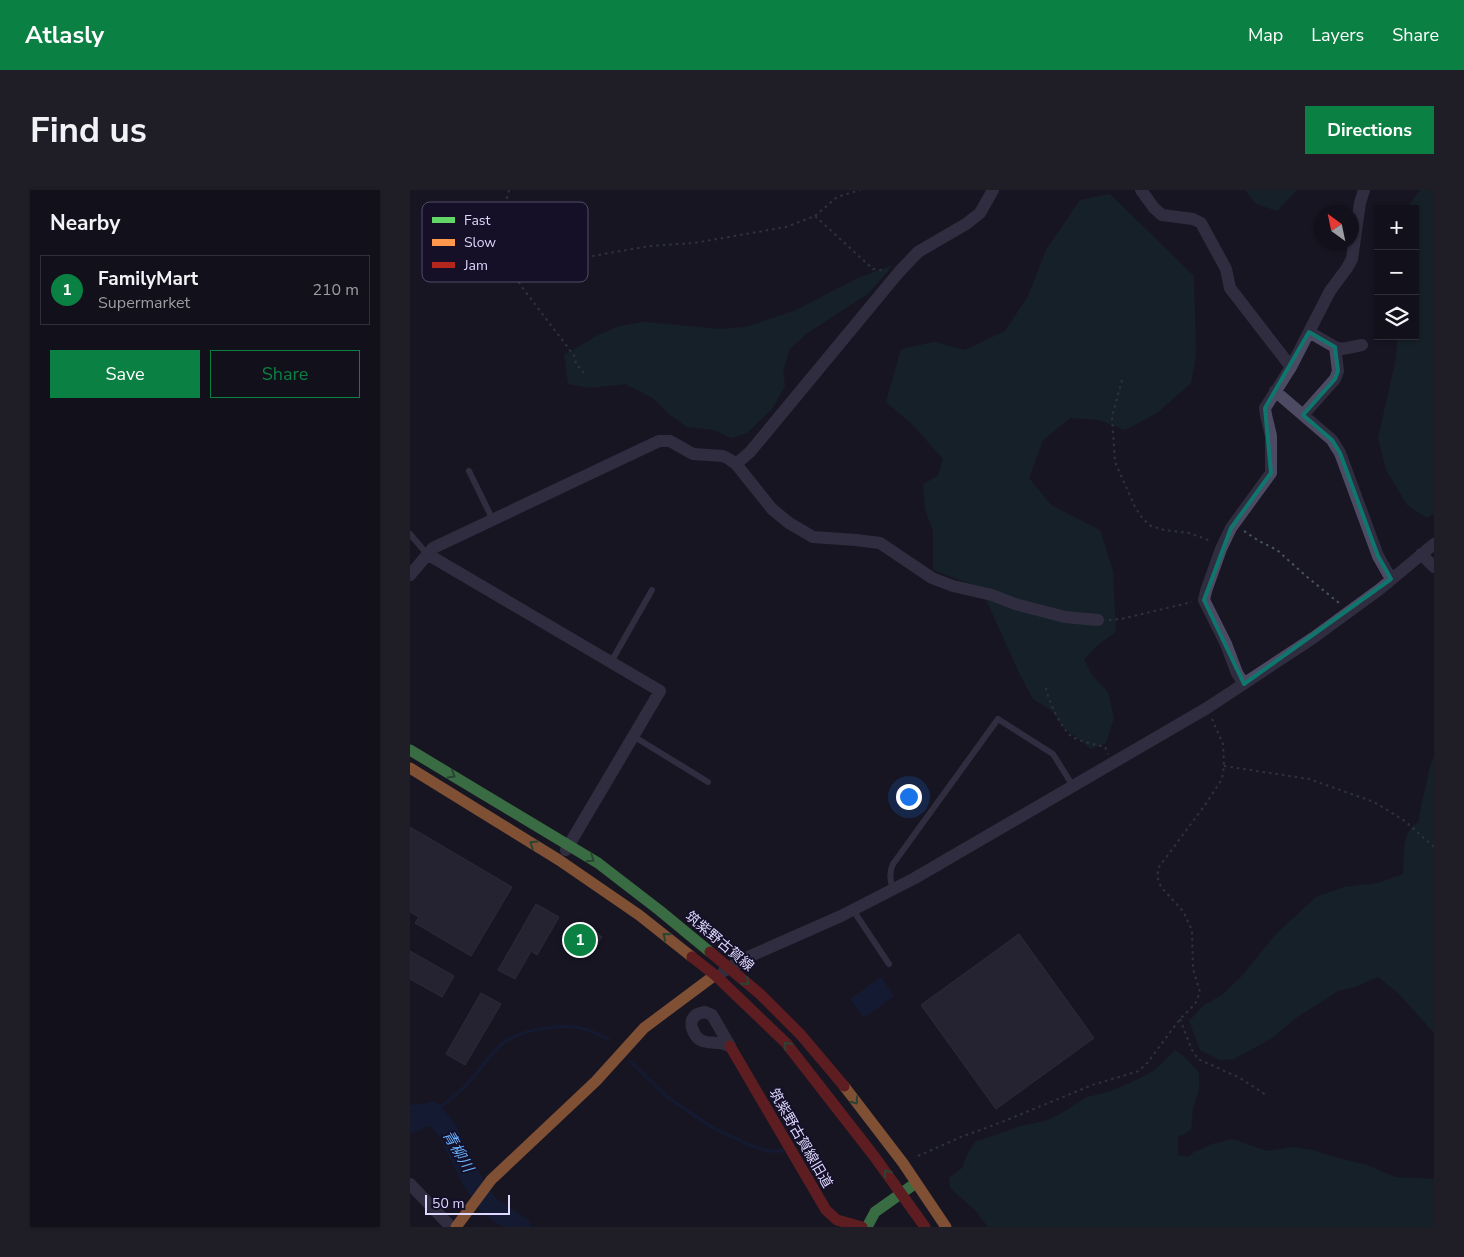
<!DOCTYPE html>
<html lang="en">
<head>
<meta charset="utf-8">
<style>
  body { margin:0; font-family:"Nunito Sans","Noto Sans JP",sans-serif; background:#1f1e27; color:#f1f3f6 }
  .controls { position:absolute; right:15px; top:15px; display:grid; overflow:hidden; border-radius:0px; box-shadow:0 1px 4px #0004 }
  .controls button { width:45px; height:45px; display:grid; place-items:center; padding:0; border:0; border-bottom:1px solid #313039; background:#12101a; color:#f1f3f6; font:25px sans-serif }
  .compass { position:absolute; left:904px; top:15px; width:45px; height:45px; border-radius:50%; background:#12101a; box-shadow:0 1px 4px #0004; rotate:327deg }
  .scale { position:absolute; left:15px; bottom:12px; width:85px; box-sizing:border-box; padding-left:5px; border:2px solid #ded8fe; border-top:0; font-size:14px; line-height:18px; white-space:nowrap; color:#ded8fe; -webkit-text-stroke:4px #151028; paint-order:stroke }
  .you { position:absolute; left:498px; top:606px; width:18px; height:18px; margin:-12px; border:4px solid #fff; border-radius:50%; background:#1a73e8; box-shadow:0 0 0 8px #1a73e833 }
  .badge { display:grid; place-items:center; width:32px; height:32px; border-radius:50%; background:#0b8043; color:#fff; font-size:16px; font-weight:700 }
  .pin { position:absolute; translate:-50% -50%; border:2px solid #fff; box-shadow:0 1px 5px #0006 }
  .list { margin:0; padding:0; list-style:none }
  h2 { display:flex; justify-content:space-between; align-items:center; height:65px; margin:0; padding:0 20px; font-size:21px }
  h2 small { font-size:16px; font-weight:400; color:#9c9da2 }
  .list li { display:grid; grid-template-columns:32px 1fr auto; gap:15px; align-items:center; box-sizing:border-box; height:70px; margin:0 10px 10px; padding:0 10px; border:1px solid #313039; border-radius:0px }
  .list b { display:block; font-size:19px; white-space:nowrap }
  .list p { margin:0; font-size:16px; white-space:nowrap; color:#9c9da2 }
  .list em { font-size:16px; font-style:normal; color:#9c9da2 }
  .actions { display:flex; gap:10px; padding:15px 20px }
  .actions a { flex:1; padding:11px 0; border:1px solid #0b8043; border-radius:0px; text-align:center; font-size:18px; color:#0b8043 }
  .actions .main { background:#0b8043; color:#fff }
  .icon { flex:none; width:28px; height:28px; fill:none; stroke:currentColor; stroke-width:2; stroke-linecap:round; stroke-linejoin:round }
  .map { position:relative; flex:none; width:1024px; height:1037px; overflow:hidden; border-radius:0px }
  header { display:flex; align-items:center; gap:30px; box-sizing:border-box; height:70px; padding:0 25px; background:#0b8043; color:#fff }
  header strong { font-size:24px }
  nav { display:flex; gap:28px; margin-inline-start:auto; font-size:18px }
  .intro { display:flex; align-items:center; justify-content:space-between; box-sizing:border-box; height:120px; padding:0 30px }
  h1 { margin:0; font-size:35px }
  .button { padding:12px 22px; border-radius:0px; background:#0b8043; color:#fff; font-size:18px; font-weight:700 }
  main { display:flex; gap:30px; padding:0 30px }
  aside { flex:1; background:#12101a; border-radius:0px; box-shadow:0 1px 4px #0004 }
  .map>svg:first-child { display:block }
  .green { fill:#142d30 }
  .water { fill:#0e2046 }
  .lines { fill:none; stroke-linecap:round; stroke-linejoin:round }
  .stream { stroke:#0e2046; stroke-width:3 }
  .river { stroke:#0e2046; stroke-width:20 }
  .building { fill:#373444; stroke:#454156 }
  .path { stroke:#485463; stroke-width:2; stroke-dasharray:2.5 4; stroke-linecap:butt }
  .lane { stroke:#4d4b63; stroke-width:6 }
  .street { stroke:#4d4b63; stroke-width:12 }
  .fast { stroke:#63d668; stroke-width:11 }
  .slow { stroke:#ff974d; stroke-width:11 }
  .jam { stroke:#b3261e; stroke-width:11 }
  .oneway { stroke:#407d4b }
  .marked { fill:none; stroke:#0f766e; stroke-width:4; stroke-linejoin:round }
  .labels { text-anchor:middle; stroke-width:4; stroke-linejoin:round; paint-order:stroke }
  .street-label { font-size:14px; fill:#ded8fe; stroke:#151028 }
  .water-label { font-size:15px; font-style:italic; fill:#68b1fc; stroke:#151028 }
  .key { fill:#151028; stroke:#514c68; stroke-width:1 }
  .key-label { font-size:14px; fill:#ded8fe }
</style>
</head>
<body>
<header>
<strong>Atlasly</strong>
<nav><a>Map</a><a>Layers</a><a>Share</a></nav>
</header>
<div class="intro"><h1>Find us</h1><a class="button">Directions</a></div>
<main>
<aside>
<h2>Nearby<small></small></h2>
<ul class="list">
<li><span class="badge">1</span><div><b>FamilyMart</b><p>Supermarket</p></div><em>210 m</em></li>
</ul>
<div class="actions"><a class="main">Save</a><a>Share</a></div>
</aside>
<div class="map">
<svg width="1024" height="1037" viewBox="0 0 1024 1037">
  <rect width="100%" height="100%" fill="#181622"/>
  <path class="green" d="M835,0H887L867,21L846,14Z
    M1010,0H1024V324L1017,328L997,315L976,280L968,248L985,173L988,146H1005V19H996Z
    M700,4L784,86L786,165L781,193L747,223L715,240L689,230L660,228L633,250L619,288L641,315L690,340L703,381L706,442L690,453L674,469L682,485L698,502L704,528L696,553L681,559L654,538L645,524L639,519L623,509L610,485L573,403L558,393L523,380V341L515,319L513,294L528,286L533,269L502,234L476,212L491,159L524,152L555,160L595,141L618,106L636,60L670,10Z
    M483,75L459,103L396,144L380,159L373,181L375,196L362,219L337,243L321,248L304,240L277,237L259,224L243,208L215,194L179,198L158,194L154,165L188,145L210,136L234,132L310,139L336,137L386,120L448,88Z
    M1024,567V843L989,804L968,787L945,797L928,801L886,828L862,848L824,869L810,870L790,860L779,831L794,815L812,805L830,788L866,744L906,707L934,697L968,693L993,684C995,665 990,642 1009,632C1010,617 1014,605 1017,591C1019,582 1019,575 1024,567Z
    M765,860L776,868L789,883V900L783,918L781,940L768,947V965L778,967L784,962L802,954L822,949L857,961L883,957L903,960L928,968L957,975L985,987L1024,989V1037H578L565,1020L540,998L539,988L552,978L557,965L565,952L610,936L635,931L652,923L677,907L698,902L720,893L745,880Z"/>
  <path class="water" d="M471,787L484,806L454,828L440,809Z
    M26,912L35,931L28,935L0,940V914L5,915Z"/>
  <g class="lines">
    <path class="stream" d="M221,872L257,907L303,938L342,956L358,961H373
      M27,919C40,910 52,900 62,889C72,877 80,864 92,854C111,839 154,832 177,840C184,842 191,846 198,849"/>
    <path class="river" d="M0,933L4,932L22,922L37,940L61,988L78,1015L111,1037"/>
  </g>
  <path class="building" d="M0,637L102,697L61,766L5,733L9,727L0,722Z
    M126,714L149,727L127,765L121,761L105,789L88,780Z
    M172,731L192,747L181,762L161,746Z
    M609,744L684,848L586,919L511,815Z
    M0,761L44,786L32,807L0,789Z
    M71,803L91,814L55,875L36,864Z"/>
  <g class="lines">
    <path class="path" d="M99,0L91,32V56L96,73L112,97L165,167L166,174L174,183
      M405,26L427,7L450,0
      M99,80H108L199,63L240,56L284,53L376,37L405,26L463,79L476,81
      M712,190L702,227L705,272L725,317L733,329L741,336L754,340L779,343L796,349L801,352
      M834,341L849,351L867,360L896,386L929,413
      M699,430L711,429L782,412
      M636,498C638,510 651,538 661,546C670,552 685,554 695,557L698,564
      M814,576L899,589L964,612L995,631L1024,657
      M770,829L782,860L788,869L830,888L856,905
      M508,966L551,947L592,932L682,895L729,881L738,872L770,829L785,814L790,802L783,779L782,740L773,721L751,697L747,686L749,677L795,615L812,589L814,576L813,554L802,529"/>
    <path class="lane" d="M59,281L83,330
      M0,344L17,364
      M201,472L242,400
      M223,546L298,592
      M483,699C480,691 479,682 483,674L588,529L643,564L663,596
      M443,720L479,774"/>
    <path class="street" d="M731,0L744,18L752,25L783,29L791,33L816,79L820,98L881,177
      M925,157L932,159L952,155
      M865,201L922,250L930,263L968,366L981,389
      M893,225L925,189L928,181L925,157L899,142
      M326,274L340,262L489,82L508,62L556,34L570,23L583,0
      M17,364L250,501L156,660
      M1011,364L1024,377
      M0,385L23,358L249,251H260L283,264L313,266L319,269L326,274L362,319L379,333L403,347L446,350L470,353L522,388L543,396L582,405L605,414L655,427L688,430
      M834,494L827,483L816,454L794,410L796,401L811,359L821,338L861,283V246L856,225L855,218L881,177L920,101L937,78L942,69L950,13L954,0
      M314,781L338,767L431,726L505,688L797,518L903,448L970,399L1024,354
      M295,822L302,825L320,856C316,855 312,853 308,853C295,852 287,853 282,838C281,834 281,834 282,830C285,824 289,823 295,822Z
      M0,994L41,1037"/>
    <path class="fast" d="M0,560L188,673L249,720L300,762
      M457,1037L465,1022L503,995"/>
    <path class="slow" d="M0,578L149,670L229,725L282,767
      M434,896L493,973L536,1037
      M46,1037L81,990L186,891L234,838L305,785"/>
    <path class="jam" d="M300,762L350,804L391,845L434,896
      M282,767L305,785L376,853L464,966L515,1037
      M320,856L416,1020L427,1030L452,1037"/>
  </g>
  <defs><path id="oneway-chevron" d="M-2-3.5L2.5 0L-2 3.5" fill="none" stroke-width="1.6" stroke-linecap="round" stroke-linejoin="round" transform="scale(1.25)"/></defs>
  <g class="oneway">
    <use href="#oneway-chevron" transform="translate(42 585) rotate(30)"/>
    <use href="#oneway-chevron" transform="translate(123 654) rotate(-148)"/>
    <use href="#oneway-chevron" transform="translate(181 669) rotate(34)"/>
    <use href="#oneway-chevron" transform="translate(256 746) rotate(-141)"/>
    <use href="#oneway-chevron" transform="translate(336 792) rotate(41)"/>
    <use href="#oneway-chevron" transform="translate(377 855) rotate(-131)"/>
    <use href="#oneway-chevron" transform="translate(445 911) rotate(52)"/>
    <use href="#oneway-chevron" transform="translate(477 983) rotate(-127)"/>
  </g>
  <path d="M0 0H1024V1037H0ZM899,142L925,157L928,181L925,189L893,225L922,250L930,263L968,366L981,389L834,494L794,410L821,338L861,283L855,218Z" fill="#181622" fill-opacity=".55" fill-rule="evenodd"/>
  <path class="marked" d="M899,142L925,157L928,181L925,189L893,225L922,250L930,263L968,366L981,389L834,494L794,410L821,338L861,283L855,218Z"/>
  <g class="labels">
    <g class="street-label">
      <text transform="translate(310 751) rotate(40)" y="5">筑紫野古賀線</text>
      <text transform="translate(391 948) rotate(60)" y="5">筑紫野古賀線旧道</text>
    </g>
    <g class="water-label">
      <text transform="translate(48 961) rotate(60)" y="5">青柳川</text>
    </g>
  </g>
  <rect x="12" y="12" width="166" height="80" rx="8" class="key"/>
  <rect x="22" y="27" width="23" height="6" fill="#63d668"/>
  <rect x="22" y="49" width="23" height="7" fill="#ff974d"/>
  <rect x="22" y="72" width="23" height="6" fill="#b3261e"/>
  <g class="key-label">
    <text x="54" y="35">Fast</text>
    <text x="54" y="57">Slow</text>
    <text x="54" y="80">Jam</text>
  </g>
</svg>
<div class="controls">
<button>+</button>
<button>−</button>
<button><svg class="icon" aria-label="layers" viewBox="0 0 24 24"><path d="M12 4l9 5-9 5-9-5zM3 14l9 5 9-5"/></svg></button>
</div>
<svg class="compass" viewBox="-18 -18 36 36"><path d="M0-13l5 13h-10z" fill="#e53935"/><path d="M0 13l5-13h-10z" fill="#9c9da2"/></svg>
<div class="scale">50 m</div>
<div class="you"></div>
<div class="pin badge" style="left:170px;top:750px">1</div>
</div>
</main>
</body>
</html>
